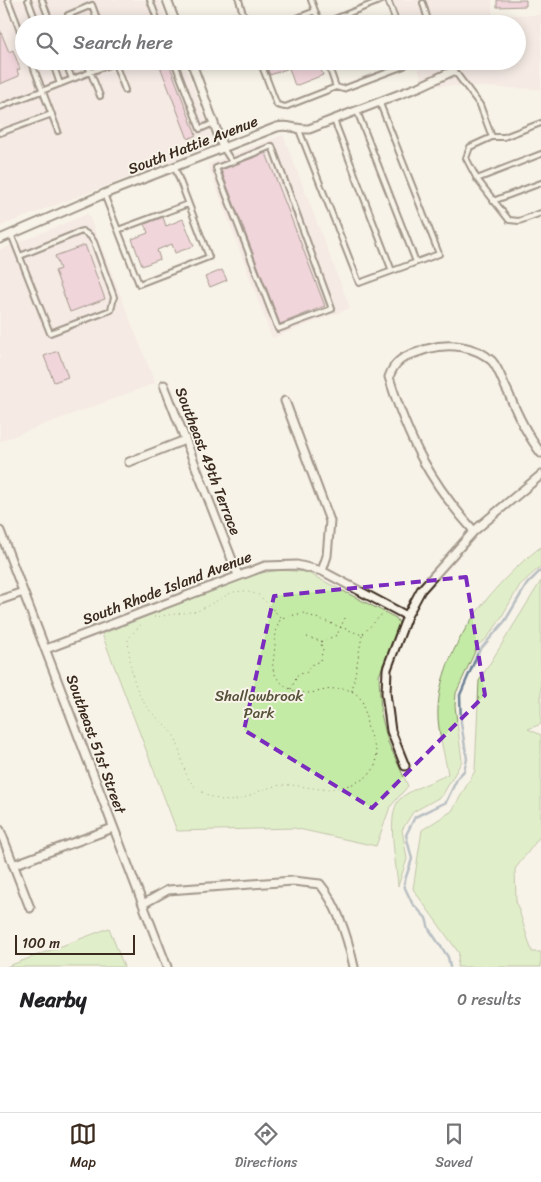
<!DOCTYPE html>
<html lang="en">
<head>
<meta charset="utf-8">
<style>
  body { margin:0; font-family:Sriracha,sans-serif; background:#f2f2f2; color:#202124 }
  .scale { position:absolute; left:15px; bottom:12px; width:120px; box-sizing:border-box; padding-left:5px; border:2px solid #3b2a1e; border-top:0; font-size:14px; line-height:18px; white-space:nowrap; color:#3b2a1e; -webkit-text-stroke:4px #f7f3e8; paint-order:stroke }
  .list { margin:0; padding:0; list-style:none }
  h2 { display:flex; justify-content:space-between; align-items:center; height:65px; margin:0; padding:0 20px; font-size:21px }
  h2 small { font-size:16px; font-weight:400; color:#757577 }
  .icon { flex:none; width:28px; height:28px; fill:none; stroke:currentColor; stroke-width:2; stroke-linecap:round; stroke-linejoin:round }
  .map { position:relative; flex:none; width:541px; height:967px; overflow:hidden }
  .search { position:absolute; background:#fff; box-shadow:0 2px 12px #0003; left:15px; right:15px; top:15px; height:55px; display:flex; align-items:center; gap:12px; box-sizing:border-box; padding:0 18px; border-radius:28px; color:#757577; font-size:19px }
  .sheet { height:145px; background:#fff }
  nav { display:flex; justify-content:space-around; align-items:center; box-sizing:border-box; height:70px; border-top:1px solid #e0e0e0; background:#fff; font-size:14px; color:#757577 }
  nav a { display:grid; justify-items:center; gap:2px }
  nav .on { color:#3b2a1e }
  .map>svg:first-child { display:block }
  .built { fill:#f2dfdf }
  .green { fill:#c4eba6; stroke:#808a62 }
  .lines { fill:none; stroke-linecap:round; stroke-linejoin:round }
  .stream { stroke:#6d8297; stroke-width:2.5 }
  .building { fill:#e7b1c9; stroke:#3b2a1e }
  .service-casing { stroke:#3b2a1e; stroke-width:8 }
  .minor-casing { stroke:#3b2a1e; stroke-width:11 }
  .path { stroke:#3b2a1e; stroke-width:1; stroke-dasharray:1 4; stroke-linecap:butt }
  .service { stroke:#f7f3e8; stroke-width:4 }
  .minor { stroke:#f7f3e8; stroke-width:7 }
  .marked { fill:none; stroke:#7b2cbf; stroke-width:4; stroke-dasharray:10 6; stroke-linejoin:round }
  .labels { text-anchor:middle; stroke-width:4; stroke-linejoin:round; paint-order:stroke }
  .street-label { font-size:15px; fill:#3b2a1e; stroke:#f7f3e8 }
  .park-label { font-size:15px; fill:#565139; stroke:#f7f3e8 }
</style>
</head>
<body>
<div class="map">
<svg width="541" height="967" viewBox="0 0 541 967">
  <rect width="100%" height="100%" fill="#f7f3e8"/>
  <filter id="ink" filterUnits="userSpaceOnUse"><feTurbulence type="fractalNoise" baseFrequency=".02" numOctaves="2"/><feDisplacementMap in="SourceGraphic" scale="10" xChannelSelector="R" yChannelSelector="G"/><feConvolveMatrix kernelMatrix="1 2 1 2 8 2 1 2 1" color-interpolation-filters="sRGB"/></filter>
  <g filter="url(#ink)">
    <path class="built" d="M0,0H159L168,24H24V61H183L212,137V142L205,148L0,226Z
      M392,0H492V15H539L541,3V89L424,85L415,61H517V24H401Z
      M283,135L350,308L272,338L208,164Z
      M88,214L155,383L0,441V250Z"/>
    <path class="green" d="M541,547V566L520,585L498,623L486,639L478,645L456,693L455,706L462,761L442,796L413,812L402,830L407,859L398,886C397,866 385,814 400,799C412,788 434,782 448,774C445,756 439,736 438,718C435,654 492,583 541,547Z
      M280,570L306,572L396,618L399,623L379,676L381,714L388,742L408,786L390,807L376,846L294,828L177,831L102,634L255,574Z
      M541,581V724L528,729L541,735V835L515,869L516,901L532,952H541V967H457L459,953L413,889L422,830L452,811L475,771L479,681Z
      M109,928L124,967H6L96,933Z"/>
    <g class="lines">
      <path class="stream" d="M450,967L448,957L429,929L426,918L412,903L405,888L404,883L412,859L406,835L415,817L446,802L458,777L464,771L467,759L461,723L460,695L479,651L505,621L527,584L541,570"/>
    </g>
    <path class="building" d="M497,0H526V6L497,7Z
      M0,30L9,52L13,50L20,69L17,70L19,76L0,84Z
      M158,61H168L196,135L188,139Z
      M264,61H318L323,75L295,86L289,68L270,75Z
      M266,153L325,306L280,324L221,170Z
      M163,217L166,226L183,219L194,246L175,253L172,244L157,250L160,259L142,266L132,239L148,233L145,224Z
      M85,245L105,299L70,312L55,271L60,269L55,256Z
      M222,270L227,280L210,287L205,277Z
      M58,351L68,377L54,382L44,356Z"/>
    <g class="lines">
      <defs>
        <path id="service" d="M8,0L24,41
          M28,0L37,24
          M42,0L51,24
          M150,0L159,24
          M239,0L246,24
          M311,0L320,24
          M388,0L397,24
          M423,3L429,24
          M72,24L68,15L92,5L99,24
          M282,24L315,11
          M322,24L382,0
          M31,61L58,131
          M52,61L60,84
          M65,61L72,79
          M86,61L100,96
          M114,61L125,90
          M174,61L200,129L214,123
          M260,61L277,105L285,107L336,87L327,61
          M447,61L480,105L492,137
          M336,87L343,89L404,66L406,61
          M0,107L114,63
          M357,111L416,262
          M334,120L392,271
          M541,123L504,137H492L470,147L466,158L477,179L509,220L519,221L541,213
          M299,130L359,283L439,254L379,101
          M0,133L52,114
          M223,148L232,162L216,168L278,329L332,309L272,146L232,162
          M477,179L541,154
          M104,194L139,284L209,257L175,168
          M493,201L541,183
          M118,230L188,204
          M11,234L50,333L111,310L114,297L94,242L90,236L82,231L20,256"/>
        <path id="minor" d="M167,0L176,24
          M191,61L223,148
          M0,239L104,194L277,127C288,124 297,130 309,129L421,86L453,71
          M164,385L238,575
          M285,401L330,521L327,556L322,571
          M129,462L185,440
          M0,531L167,967
          M474,531C430,482 408,439 389,377C396,357 407,356 427,349C448,343 475,345 492,361C499,369 503,383 508,392C517,414 527,435 541,453
          M0,600L23,592
          M46,649L265,566L297,565L322,571L407,616
          M405,766L391,731L386,693L387,669L407,616L421,590L474,531L541,475
          M0,830L30,908
          M13,865L113,828
          M143,904L168,890L293,881L320,884C339,907 348,939 354,967"/>
      </defs>
      <use href="#service" class="service-casing"/>
      <use href="#minor" class="minor-casing"/>
      <path class="path" d="M154,617L198,611L233,592L245,591L259,595L281,618L303,613L362,635L384,612
        M144,621L128,639C130,667 133,692 152,713C161,722 172,729 177,742C184,762 182,781 204,793C237,811 246,793 275,786C293,782 311,790 328,789C343,788 367,782 374,768C381,754 373,745 369,732C364,718 368,700 353,692C339,684 323,692 308,693C294,694 277,684 273,669C272,665 274,659 274,654C276,641 274,631 281,618
        M307,637L320,641
        M291,689L298,674L306,673L311,665L320,661L323,649L320,642L337,635L346,616
        M352,691L362,636"/>
      <use href="#service" class="service"/>
      <use href="#minor" class="minor"/>
    </g>
  </g>
  <path d="M0 0H541V967H0ZM466,577L485,695L372,808L244,730L274,596Z" fill="#f7f3e8" fill-opacity=".55" fill-rule="evenodd"/>
  <path class="marked" d="M466,577L485,695L372,808L244,730L274,596Z"/>
  <g class="labels">
    <g class="street-label">
      <text transform="translate(193 145) rotate(-21)" y="5">South Hattie Avenue</text>
      <text transform="translate(208 461) rotate(69)" y="5">Southeast 49th Terrace</text>
      <text transform="translate(167 588) rotate(-21)" y="5">South Rhode Island Avenue</text>
      <text transform="translate(96 744) rotate(70)" y="5">Southeast 51st Street</text>
    </g>
    <g class="park-label">
      <text x="259" y="701">Shallowbrook<tspan x="259" dy="17">Park</tspan></text>
    </g>
  </g>
</svg>
<div class="scale">100 m</div>
<div class="search"><svg class="icon" aria-label="search" viewBox="0 0 24 24"><circle cx="10" cy="10" r="6"/><path d="M15 15l6 6"/></svg>Search here</div>
</div>
<section class="sheet">
<h2>Nearby<small>0 results</small></h2>
<ul class="list">
</ul>
</section>
<nav>
<a class="on"><svg class="icon" aria-label="map" viewBox="0 0 24 24"><path d="M3 6l6-2 6 2 6-2v14l-6 2-6-2-6 2zM9 4v14M15 6v14"/></svg>Map</a>
<a><svg class="icon" aria-label="directions" viewBox="0 0 24 24"><path d="M12 3l9 9-9 9-9-9zM9 14v-3h6M13 9l2 2-2 2"/></svg>Directions</a>
<a><svg class="icon" aria-label="saved" viewBox="0 0 24 24"><path d="M7 4h10v16l-5-4-5 4z"/></svg>Saved</a>
</nav>
</body>
</html>
